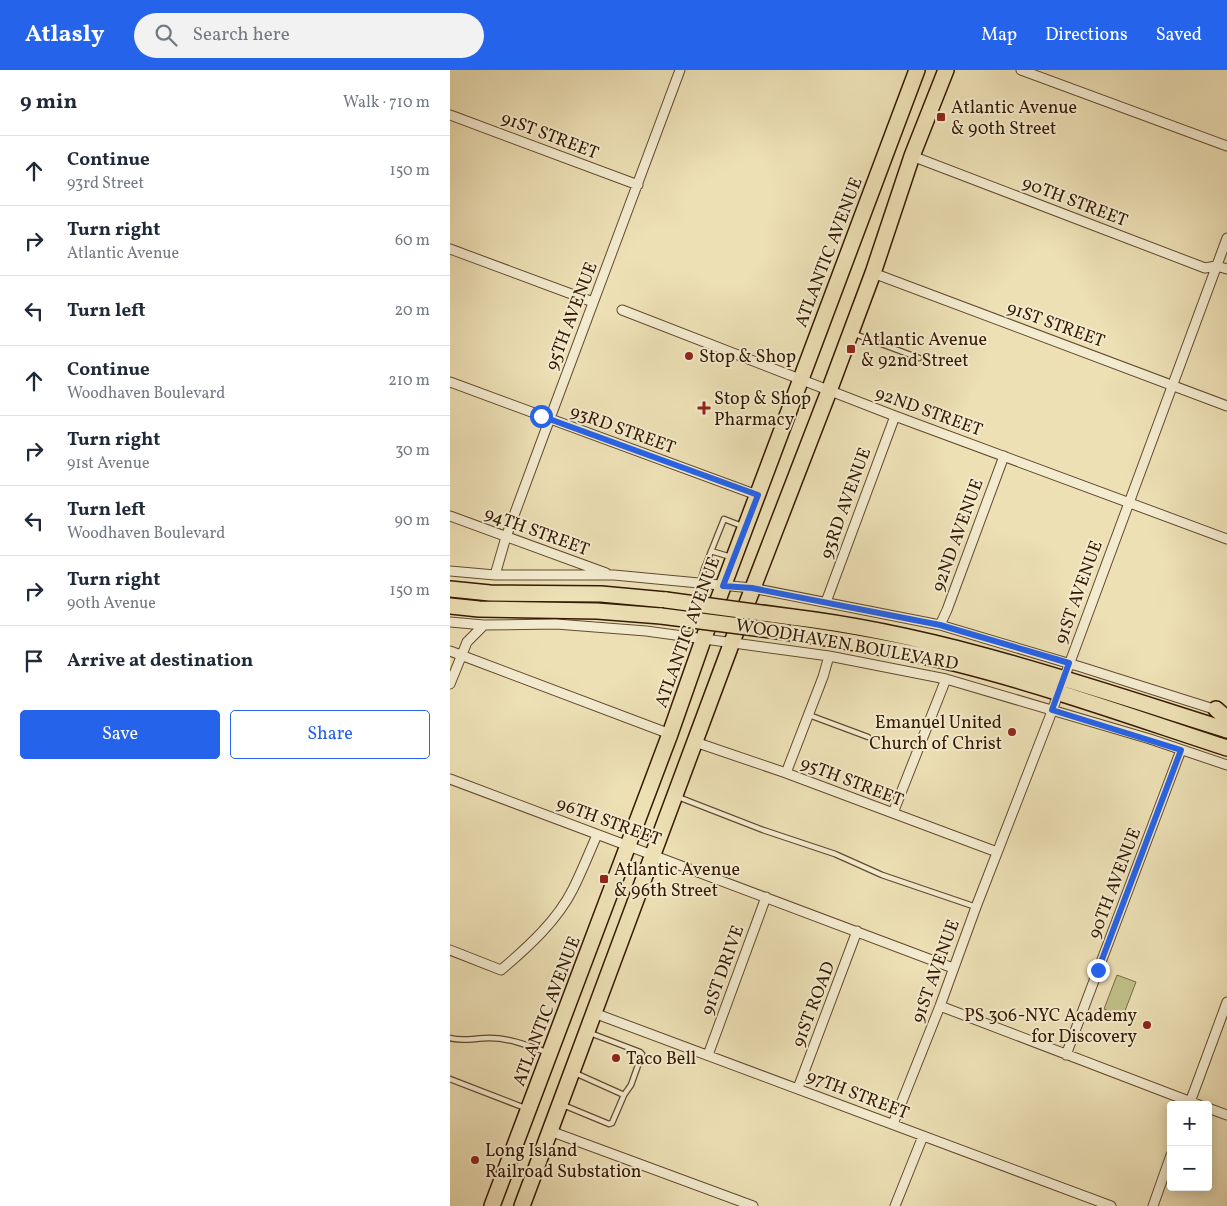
<!DOCTYPE html>
<html lang="en">
<head>
<meta charset="utf-8">
<style>
  body { margin:0; font-family:Vollkorn,serif; background:#f2f2f3; color:#1f2937 }
  .controls { position:absolute; right:15px; bottom:15px; display:grid; overflow:hidden; border-radius:5px; box-shadow:0 2px 12px #0003 }
  .controls button { width:45px; height:45px; display:grid; place-items:center; padding:0; border:0; border-bottom:1px solid #e0e1e3; background:#fff; color:#1f2937; font:25px sans-serif }
  .stop { position:absolute; width:15px; height:15px; margin:-11px; border:4px solid #2563eb; border-radius:50%; background:#fff }
  .stop.end { background:#2563eb; border-color:#fff; box-shadow:0 1px 5px #0008 }
  .list { margin:0; padding:0; list-style:none }
  h2 { display:flex; justify-content:space-between; align-items:center; height:65px; margin:0; padding:0 20px; font-size:21px }
  h2 small { font-size:16px; font-weight:400; color:#747a83 }
  .list li { display:grid; grid-template-columns:32px 1fr auto; gap:15px; align-items:center; box-sizing:border-box; height:70px; padding:0 20px; border-top:1px solid #e0e1e3 }
  .list b { display:block; font-size:19px; white-space:nowrap }
  .list p { margin:0; font-size:16px; white-space:nowrap; color:#747a83 }
  .list em { font-size:16px; font-style:normal; color:#747a83 }
  .actions { display:flex; gap:10px; padding:15px 20px }
  .actions a { flex:1; padding:11px 0; border:1px solid #2563eb; border-radius:5px; text-align:center; font-size:18px; color:#2563eb }
  .actions .main { background:#2563eb; color:#fff }
  .icon { flex:none; width:28px; height:28px; fill:none; stroke:currentColor; stroke-width:2; stroke-linecap:round; stroke-linejoin:round }
  .map { position:relative; flex:none; width:777px; height:1136px; overflow:hidden }
  header { display:flex; align-items:center; gap:30px; box-sizing:border-box; height:70px; padding:0 25px; background:#2563eb; color:#fff }
  header strong { font-size:24px }
  nav { display:flex; gap:28px; margin-inline-start:auto; font-size:18px }
  .search { width:350px; height:45px; background:#f2f2f3; display:flex; align-items:center; gap:12px; box-sizing:border-box; padding:0 18px; border-radius:28px; color:#747a83; font-size:19px }
  main { display:flex }
  aside { flex:1; background:#fff }
  .map>svg:first-child { display:block }
  .green { fill:#c0c088; stroke:#7a6c45 }
  .lines { fill:none; stroke-linecap:round; stroke-linejoin:round }
  .service-casing { stroke:#634b2f; stroke-width:7 }
  .minor-casing { stroke:#634b2f; stroke-width:11 }
  .primary-casing { stroke:#351902; stroke-width:18 }
  .service { stroke:#f3ebcf; stroke-width:4.5 }
  .minor { stroke:#f3ebcf; stroke-width:9 }
  .primary { stroke:#ede0b5; stroke-width:15 }
  .primary-bridge-casing { stroke:#351902; stroke-width:18; stroke-linecap:butt }
  .primary-bridge { stroke:#ede0b5; stroke-width:15 }
  .route { stroke:#2563eb; stroke-width:6 }
  .poi-dot { fill:#8f2418; stroke:#f3ebcf; stroke-width:2 }
  .labels { text-anchor:middle; stroke-width:4; stroke-linejoin:round; paint-order:stroke }
  .poi-label { font-size:18px; fill:#351902; stroke:#f3ebcf; text-anchor:start }
  .street-label { font-size:18px; fill:#351902; stroke:#f3ebcf }
</style>
</head>
<body>
<header>
<strong>Atlasly</strong>
<div class="search"><svg class="icon" aria-label="search" viewBox="0 0 24 24"><circle cx="10" cy="10" r="6"/><path d="M15 15l6 6"/></svg>Search here</div>
<nav><a>Map</a><a>Directions</a><a>Saved</a></nav>
</header>
<main>
<aside>
<h2>9 min<small>Walk · 710 m</small></h2>
<ul class="list">
<li><svg class="icon" aria-label="ahead" viewBox="0 0 24 24"><path d="M12 20V5M6 11l6-6 6 6"/></svg><div><b>Continue</b><p>93rd Street</p></div><em>150 m</em></li>
<li><svg class="icon" aria-label="right" viewBox="0 0 24 24"><path d="M7 20v-9h11M14 6l5 5-5 5"/></svg><div><b>Turn right</b><p>Atlantic Avenue</p></div><em>60 m</em></li>
<li><svg class="icon" aria-label="left" viewBox="0 0 24 24"><path d="M17 20v-9H6M10 6l-5 5 5 5"/></svg><div><b>Turn left</b></div><em>20 m</em></li>
<li><svg class="icon" aria-label="ahead" viewBox="0 0 24 24"><path d="M12 20V5M6 11l6-6 6 6"/></svg><div><b>Continue</b><p>Woodhaven Boulevard</p></div><em>210 m</em></li>
<li><svg class="icon" aria-label="right" viewBox="0 0 24 24"><path d="M7 20v-9h11M14 6l5 5-5 5"/></svg><div><b>Turn right</b><p>91st Avenue</p></div><em>30 m</em></li>
<li><svg class="icon" aria-label="left" viewBox="0 0 24 24"><path d="M17 20v-9H6M10 6l-5 5 5 5"/></svg><div><b>Turn left</b><p>Woodhaven Boulevard</p></div><em>90 m</em></li>
<li><svg class="icon" aria-label="right" viewBox="0 0 24 24"><path d="M7 20v-9h11M14 6l5 5-5 5"/></svg><div><b>Turn right</b><p>90th Avenue</p></div><em>150 m</em></li>
<li><svg class="icon" aria-label="arrive" viewBox="0 0 24 24"><path d="M6 21V4h12l-3 4 3 4H6"/></svg><div><b>Arrive at destination</b></div></li>
</ul>
<div class="actions"><a class="main">Save</a><a>Share</a></div>
</aside>
<div class="map">
<svg width="777" height="1136" viewBox="0 0 777 1136">
  <rect width="100%" height="100%" fill="#ede0b5"/>
  <filter id="stains"><feTurbulence type="fractalNoise" baseFrequency=".004" numOctaves="4"/><feColorMatrix values="0 0 0 0 .2 0 0 0 0 .09 0 0 0 0 .02 0 0 0 .5 -.17"/></filter>
  <radialGradient id="worn" r=".72"><stop offset=".6" stop-color="#630" stop-opacity="0"/><stop offset="1" stop-color="#630" stop-opacity=".3"/></radialGradient>
  <path class="green" d="M667,905L686,912L673,946L654,939Z"/>
  <g class="lines">
    <defs>
      <path id="service" d="M402,263L469,288
        M261,481L281,487
        M250,513L254,499L274,449L292,456
        M359,645L418,667
        M228,727L313,760L385,784L432,805L526,837
        M140,963L190,982L192,984L181,1015L174,1025
        M0,968C13,972 25,968 39,968C59,968 77,975 96,982
        M0,1009L75,1038
        M113,1035L159,1054L162,1053L174,1025L125,1003"/>
      <path id="minor" d="M571,0L777,76
        M0,45L188,115
        M462,86L755,198L766,196L777,199
        M0,179L143,232
        M423,203L777,336
        M172,240L445,346L777,469
        M0,312L307,425
        M0,446L156,503
        M0,501L45,505H164L302,518L490,555L631,597L770,641
        M45,505L56,467L96,359L230,0
        M376,532L445,346
        M0,552L34,555L106,554L196,561L379,586L496,609L700,669L777,695
        M490,555L497,540L554,386
        M0,581L220,664
        M0,614L17,572L34,555
        M245,672L336,703L547,782
        M336,703L373,607L379,586
        M0,709L503,898
        M443,743L496,609
        M0,880L51,900C78,877 107,851 123,819C132,801 139,783 147,765
        M490,936L749,1035
        M144,943L661,1136
        M258,985L316,827
        M616,985L731,680
        M348,1018L407,861
        M739,1035L777,932
        M758,1038L777,1045
        M443,1054L490,936L526,837L599,649L777,168
        M100,1061L303,1136
        M445,1136L473,1066
        M703,1136L721,1085"/>
      <path id="primary" d="M0,519L40,523L151,524L216,530
        M0,536L29,539L147,541L211,546
        M342,547C492,565 634,615 777,660
        M336,562C393,570 451,580 508,594C599,617 688,649 777,678
        M766,639L777,649
        M42,1136L220,664L253,570L467,0
        M72,1136L282,572L379,321L423,203L462,86L496,0"/>
    </defs>
    <use href="#service" class="service-casing"/>
    <use href="#minor" class="minor-casing"/>
    <use href="#primary" class="primary-casing"/>
    <use href="#service" class="service"/>
    <use href="#minor" class="minor"/>
    <use href="#primary" class="primary"/>
    <defs>
      <path id="primary-bridge" d="M216,530L342,547
        M211,546L336,562"/>
    </defs>
    <use href="#primary-bridge" class="primary-bridge-casing"/>
    <use href="#primary-bridge" class="primary-bridge"/>
  </g>
  <g class="lines">
    <path class="route" d="M91,346L308,425L273,516L302,518L490,555L619,593L602,640L731,680L648,900"/>
  </g>
  <g class="poi-dot">
    <rect x="486" y="42" width="10" height="10" rx="2.5"/>
    <rect x="396" y="274" width="10" height="10" rx="2.5"/>
    <circle cx="239" cy="286" r="5"/>
    <path d="M251.5 330.5h5v5h5v5h-5v5h-5v-5h-5v-5h5z"/>
    <circle cx="562" cy="662" r="5"/>
    <rect x="149" y="804" width="10" height="10" rx="2.5"/>
    <circle cx="697" cy="955" r="5"/>
    <circle cx="166" cy="988" r="5"/>
    <circle cx="25" cy="1090" r="5"/>
  </g>
  <g class="labels">
    <g class="poi-label">
      <text x="501" y="43">Atlantic Avenue<tspan x="501" dy="21">&amp; 90th Street</tspan></text>
      <text x="411" y="275">Atlantic Avenue<tspan x="411" dy="21">&amp; 92nd Street</tspan></text>
      <text x="249" y="292">Stop &amp; Shop</text>
      <text x="264" y="334">Stop &amp; Shop<tspan x="264" dy="21">Pharmacy</tspan></text>
      <text x="552" y="658" text-anchor="end">Emanuel United<tspan x="552" dy="21">Church of Christ</tspan></text>
      <text x="164" y="805">Atlantic Avenue<tspan x="164" dy="21">&amp; 96th Street</tspan></text>
      <text x="687" y="951" text-anchor="end">PS 306-NYC Academy<tspan x="687" dy="21">for Discovery</tspan></text>
      <text x="176" y="994">Taco Bell</text>
      <text x="35" y="1086">Long Island<tspan x="35" dy="21">Railroad Substation</tspan></text>
    </g>
    <g class="street-label">
      <text transform="translate(100 65) rotate(21)" y="6">91ST STREET</text>
      <text transform="translate(625 131) rotate(21)" y="6">90TH STREET</text>
      <text transform="translate(378 182) rotate(-69)" y="6">ATLANTIC AVENUE</text>
      <text transform="translate(121 246) rotate(-69)" y="6">95TH AVENUE</text>
      <text transform="translate(606 254) rotate(20)" y="6">91ST STREET</text>
      <text transform="translate(479 341) rotate(20)" y="6">92ND STREET</text>
      <text transform="translate(173 359) rotate(20)" y="6">93RD STREET</text>
      <text transform="translate(395 433) rotate(-70)" y="6">93RD AVENUE</text>
      <text transform="translate(87 461) rotate(20)" y="6">94TH STREET</text>
      <text transform="translate(507 465) rotate(-70)" y="6">92ND AVENUE</text>
      <text transform="translate(628 522) rotate(-70)" y="6">91ST AVENUE</text>
      <text transform="translate(237 562) rotate(-70)" y="6">ATLANTIC AVENUE</text>
      <text transform="translate(397 574) rotate(10)" y="6">WOODHAVEN BOULEVARD</text>
      <text transform="translate(402 711) rotate(21)" y="6">95TH STREET</text>
      <text transform="translate(159 751) rotate(20)" y="6">96TH STREET</text>
      <text transform="translate(664 813) rotate(-69)" y="6">90TH AVENUE</text>
      <text transform="translate(272 900) rotate(-70)" y="6">91ST DRIVE</text>
      <text transform="translate(485 901) rotate(-70)" y="6">91ST AVENUE</text>
      <text transform="translate(363 934) rotate(-69)" y="6">91ST ROAD</text>
      <text transform="translate(96 941) rotate(-69)" y="6">ATLANTIC AVENUE</text>
      <text transform="translate(408 1024) rotate(21)" y="6">97TH STREET</text>
    </g>
  </g>
  <rect width="100%" height="100%" filter="url(#stains)"/>
  <rect width="100%" height="100%" fill="url(#worn)"/>
</svg>
<div class="controls">
<button>+</button>
<button>−</button>
</div>
<div class="stop" style="left:91px;top:346px"></div>
<div class="stop end" style="left:648px;top:900px"></div>
</div>
</main>
</body>
</html>
